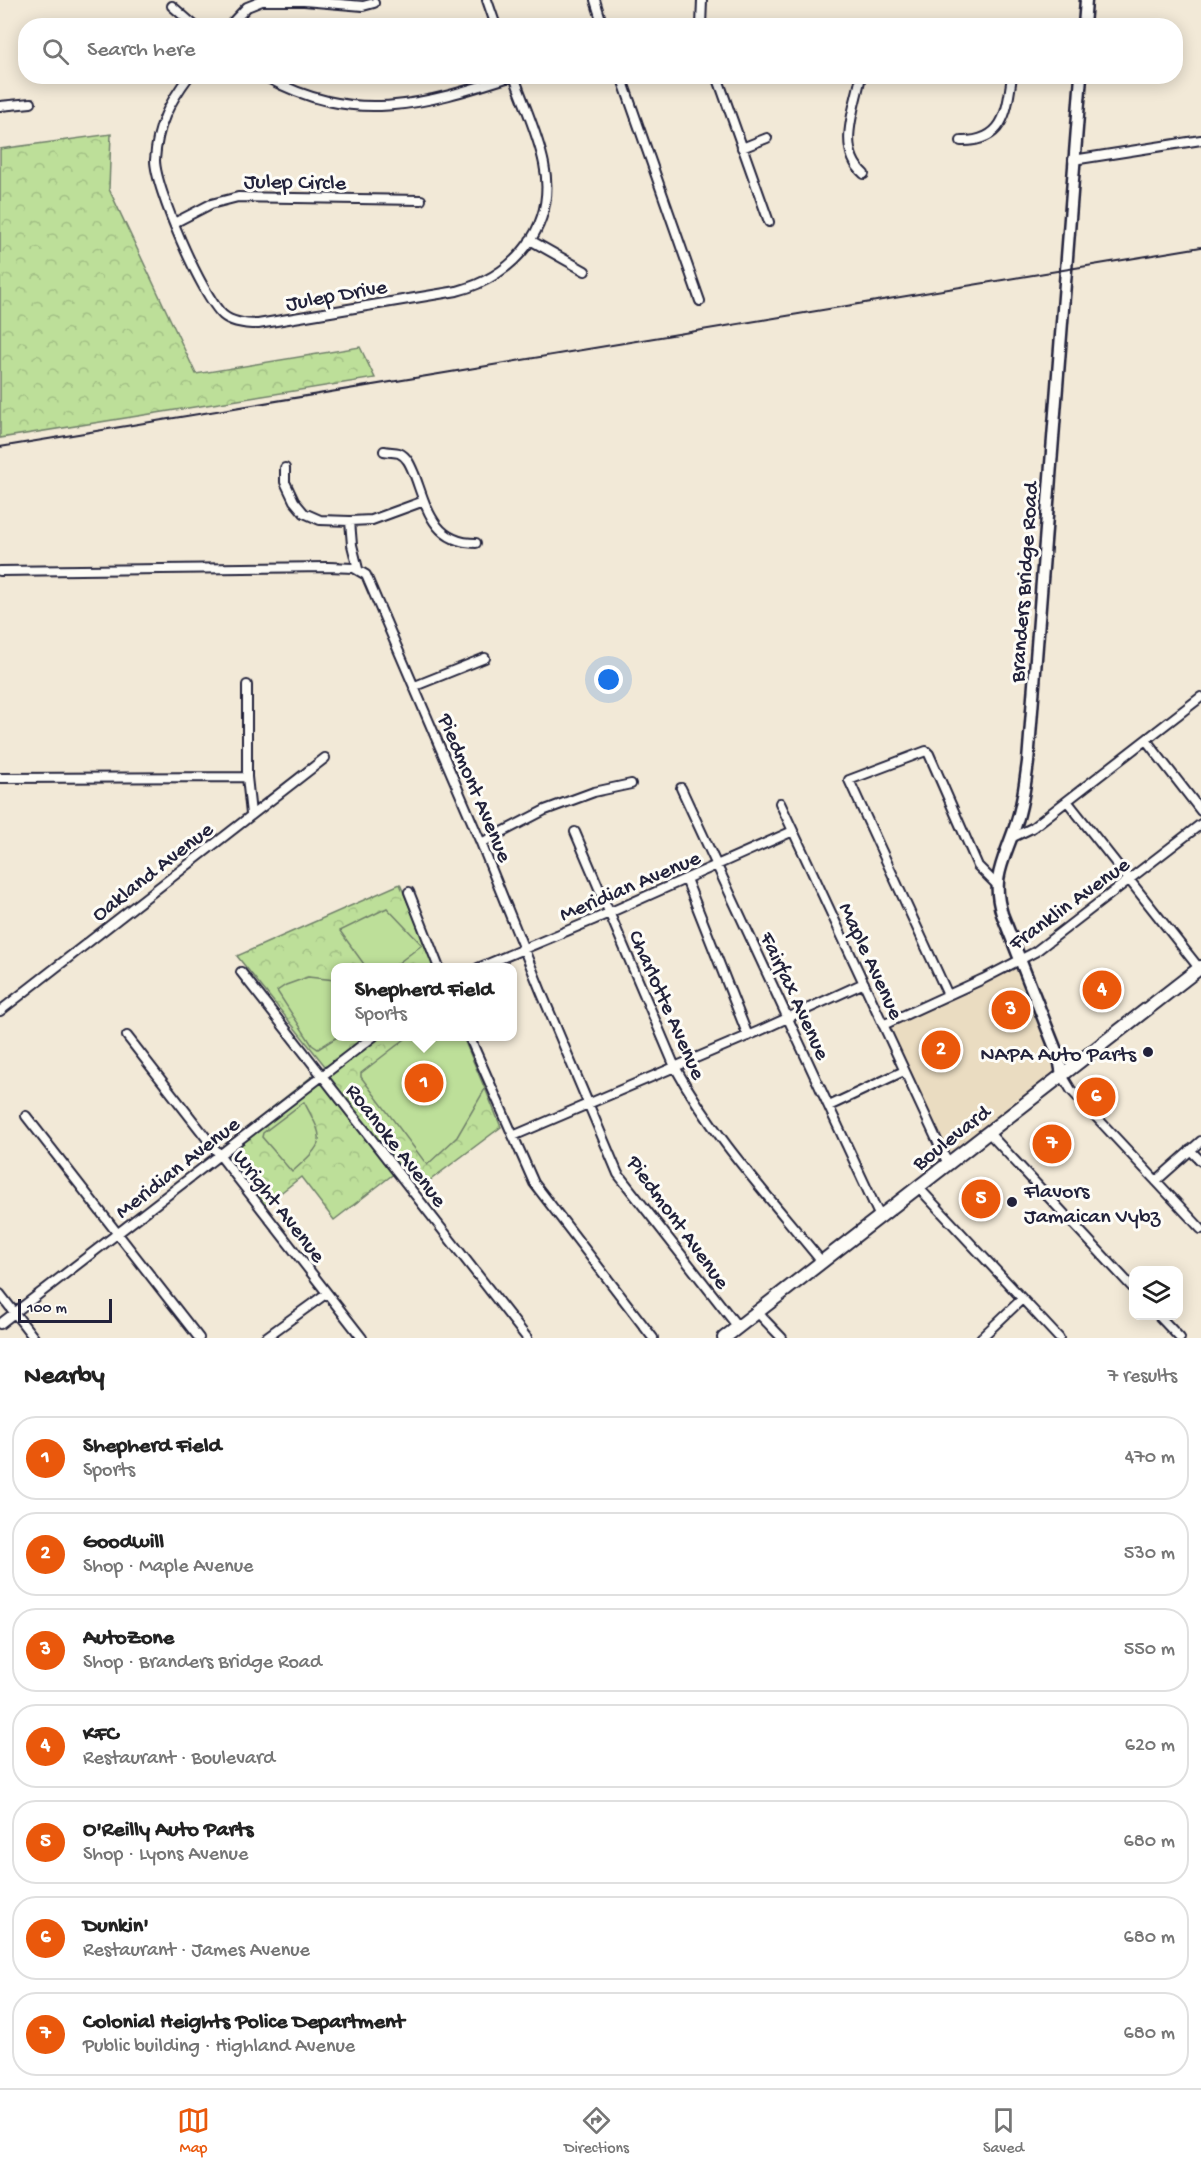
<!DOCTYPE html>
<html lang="en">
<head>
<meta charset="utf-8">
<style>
  body { margin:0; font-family:"Gochi Hand",sans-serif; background:#f2f2f2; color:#222 }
  .controls { position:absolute; right:18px; bottom:18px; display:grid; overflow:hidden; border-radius:12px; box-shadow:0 3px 15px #0003 }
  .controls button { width:54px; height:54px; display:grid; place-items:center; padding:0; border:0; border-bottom:2px solid #e0e0e0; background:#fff; color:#222; font:30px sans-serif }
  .scale { position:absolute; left:18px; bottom:15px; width:94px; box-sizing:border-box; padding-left:6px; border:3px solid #22223b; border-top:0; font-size:16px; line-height:21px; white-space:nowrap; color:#22223b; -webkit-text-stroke:4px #fdfcf7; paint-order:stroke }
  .you { position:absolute; left:609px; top:680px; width:21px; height:21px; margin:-15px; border:4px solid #fff; border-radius:50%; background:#1a73e8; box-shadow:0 0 0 9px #1a73e833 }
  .badge { display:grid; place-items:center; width:39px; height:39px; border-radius:50%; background:#ea580c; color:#fff; font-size:20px; font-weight:700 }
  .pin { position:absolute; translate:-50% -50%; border:3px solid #fff; box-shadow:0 2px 6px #0006 }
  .popup { position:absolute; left:331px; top:963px; width:186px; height:78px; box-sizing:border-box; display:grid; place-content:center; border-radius:12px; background:#fff; filter:drop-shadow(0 2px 4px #0005); font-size:20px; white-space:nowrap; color:#767676 }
  .popup b { font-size:22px; color:#222 }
  .popup::after { content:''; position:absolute; left:50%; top:100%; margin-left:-12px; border:12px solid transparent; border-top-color:#fff }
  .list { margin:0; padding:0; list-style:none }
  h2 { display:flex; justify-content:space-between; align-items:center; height:78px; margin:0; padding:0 24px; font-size:26px }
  h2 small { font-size:20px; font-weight:400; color:#767676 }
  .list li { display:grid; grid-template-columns:39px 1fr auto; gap:18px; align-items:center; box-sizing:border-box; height:84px; margin:0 12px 12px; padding:0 12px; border:2px solid #e0e0e0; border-radius:24px }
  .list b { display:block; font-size:22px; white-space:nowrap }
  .list p { margin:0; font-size:20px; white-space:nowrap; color:#767676 }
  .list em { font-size:20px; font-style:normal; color:#767676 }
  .icon { flex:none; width:33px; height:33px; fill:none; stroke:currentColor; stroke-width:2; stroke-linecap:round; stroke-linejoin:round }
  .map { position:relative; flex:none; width:1201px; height:1338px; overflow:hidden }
  .search { position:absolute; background:#fff; box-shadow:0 3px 15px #0003; left:18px; right:18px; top:18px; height:66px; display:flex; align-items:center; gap:15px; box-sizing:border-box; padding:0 21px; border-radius:24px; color:#767676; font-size:22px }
  .sheet { height:750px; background:#fff }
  nav { display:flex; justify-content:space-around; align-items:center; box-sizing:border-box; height:84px; border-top:2px solid #e0e0e0; background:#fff; font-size:16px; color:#767676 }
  nav a { display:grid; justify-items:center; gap:3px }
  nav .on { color:#ea580c }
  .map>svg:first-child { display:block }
  .built { fill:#eadcc1 }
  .forest { fill:url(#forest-crowns); stroke:#70806a; stroke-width:1.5 }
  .garden { fill:#bddf99; stroke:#70806a; stroke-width:1.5 }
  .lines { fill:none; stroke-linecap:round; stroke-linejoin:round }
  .street-casing { stroke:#22223b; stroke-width:12 }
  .secondary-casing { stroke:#22223b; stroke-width:15 }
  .primary-casing { stroke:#22223b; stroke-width:16 }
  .street { stroke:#fdfcf7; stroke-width:8 }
  .secondary { stroke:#fdfcf7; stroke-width:10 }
  .primary { stroke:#fdfcf7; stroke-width:12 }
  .rail { stroke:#22223b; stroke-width:2 }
  .poi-dot { fill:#22223b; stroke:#fdfcf7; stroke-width:2 }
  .labels { text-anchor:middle; stroke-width:6; stroke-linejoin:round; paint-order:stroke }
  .street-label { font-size:22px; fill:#22223b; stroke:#fdfcf7 }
  .poi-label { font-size:22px; fill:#22223b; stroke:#fdfcf7; text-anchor:end }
</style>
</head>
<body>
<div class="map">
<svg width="1201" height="1338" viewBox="0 0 1201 1338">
  <defs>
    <pattern id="forest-crowns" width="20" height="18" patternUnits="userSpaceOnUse" patternTransform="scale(1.5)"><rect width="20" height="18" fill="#bddf99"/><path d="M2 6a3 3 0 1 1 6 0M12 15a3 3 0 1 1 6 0" fill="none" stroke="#a2bf85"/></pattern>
  </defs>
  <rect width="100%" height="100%" fill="#f2e9d7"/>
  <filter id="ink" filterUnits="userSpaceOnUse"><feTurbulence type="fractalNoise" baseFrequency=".0167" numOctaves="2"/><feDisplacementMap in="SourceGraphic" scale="12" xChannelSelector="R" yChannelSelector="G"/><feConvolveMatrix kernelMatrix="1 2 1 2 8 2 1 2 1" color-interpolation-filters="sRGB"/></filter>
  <g filter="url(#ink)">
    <path class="built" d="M1019,966L1058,1072L947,1155L889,1026Z"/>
    <path class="forest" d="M111,134L109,189L196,374L360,347L375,378L0,438V149Z
      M400,884L435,967L336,968V1036L464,1037L501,1127L421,1187L404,1166L334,1220L301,1177L265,1205L221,1148L325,1066L237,956Z"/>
    <path class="garden" d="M387,908L422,945L393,967H366L340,931Z
      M308,977L335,980L337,1037L318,1049L312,1045L277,991L286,985Z
      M409,1036L463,1037L485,1089L457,1137L427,1165L361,1077V1073Z
      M304,1102C325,1141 327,1141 292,1172L262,1137L263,1133Z"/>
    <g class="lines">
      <defs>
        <path id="street" d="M487,0L496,26
          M595,0L603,26
          M172,6L195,26
          M229,26L247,7L262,1H304L363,6L374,3
          M701,26L702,0
          M189,76C169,103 157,126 155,160C155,188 202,296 223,315C232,323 246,324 258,324L457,291C515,276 557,226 544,164C538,134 524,105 514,76
          M264,76C354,126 422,105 513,76
          M621,76L700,301
          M717,76L769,222
          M861,76C855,108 836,150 864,174
          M0,106L31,103
          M961,141C1005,142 1007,110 1012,76
          M742,148L767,138
          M1073,160L1201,140
          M174,223L211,204L238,197L421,200
          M530,240L585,271
          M384,451C389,452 395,452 399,453C408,457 411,467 415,476C427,509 434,543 476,543
          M285,468V482L294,501L304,513L320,520L350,521L372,520L424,501
          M350,521L352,545L358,569
          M0,571L328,567L354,568L366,575L481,843L542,994L618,1174L738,1327
          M247,685V777L251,814
          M415,686L485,658
          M1146,740L1201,811
          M0,778L247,777
          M681,788L880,1217
          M1067,801L1199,968
          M780,803L948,1164
          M575,832L675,1067C714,1138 771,1199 822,1262
          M1011,838L1032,828L1201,697
          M481,843L545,810L594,792L631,784
          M686,879L748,1036
          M409,892L439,968
          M478,968L593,920L793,831
          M241,972L527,1338
          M948,995L849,780L926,751L929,754L978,866L996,884
          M0,1011L325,758
          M883,1025L983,979L1035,952L1201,824
          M127,1036L362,1338
          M469,1036L534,1183L653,1338
          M1062,1075L1071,1090L1201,1229
          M829,1106L904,1071
          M26,1116L199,1338
          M988,1132L1134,1289
          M513,1136L759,1031L864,983
          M1190,1150L1201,1161
          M1156,1181L1201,1141
          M918,1187L1059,1338
          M0,1294L34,1338
          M757,1312L782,1338
          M1159,1316L1180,1338
          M0,1324L374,1036
          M265,1338L327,1293
          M981,1338L1022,1299"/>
        <path id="secondary" d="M1084,26L1086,0
          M1062,1075L1059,1058L1002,914C991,879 1003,862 1014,830C1022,808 1025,785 1028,762L1081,76"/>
        <path id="primary" d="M724,1338L1201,967"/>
      </defs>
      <use href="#street" class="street-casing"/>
      <use href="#secondary" class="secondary-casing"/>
      <use href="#primary" class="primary-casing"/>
      <use href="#street" class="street"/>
      <use href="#secondary" class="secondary"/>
      <use href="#primary" class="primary"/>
      <path class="rail" d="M0,447L1201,247"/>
    </g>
  </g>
  <g class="poi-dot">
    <circle cx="1148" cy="1052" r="6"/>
    <circle cx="1012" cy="1202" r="6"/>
  </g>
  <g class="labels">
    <g class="street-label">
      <text transform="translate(295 180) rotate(1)" y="8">Julep Circle</text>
      <text transform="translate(336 293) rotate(-10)" y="8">Julep Drive</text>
      <text transform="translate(1022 582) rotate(-86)" y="8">Branders Bridge Road</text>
      <text transform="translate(477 787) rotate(67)" y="8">Piedmont Avenue</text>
      <text transform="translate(151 870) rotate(-38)" y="8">Oakland Avenue</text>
      <text transform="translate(629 884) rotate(-23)" y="8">Meridian Avenue</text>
      <text transform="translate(1068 902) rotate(-36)" y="8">Franklin Avenue</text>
      <text transform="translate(873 960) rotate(65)" y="8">Maple Avenue</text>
      <text transform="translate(797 995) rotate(65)" y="8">Fairfax Avenue</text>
      <text transform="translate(669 1004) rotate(66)" y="8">Charlotte Avenue</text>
      <text transform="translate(950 1136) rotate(-38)" y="8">Boulevard</text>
      <text transform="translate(398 1144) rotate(52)" y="8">Roanoke Avenue</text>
      <text transform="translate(176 1166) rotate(-38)" y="8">Meridian Avenue</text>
      <text transform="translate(281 1205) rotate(52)" y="8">Wright Avenue</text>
      <text transform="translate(680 1221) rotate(54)" y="8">Piedmont Avenue</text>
    </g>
    <g class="poi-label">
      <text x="1136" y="1060">NAPA Auto Parts</text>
      <text x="1024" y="1197" text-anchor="start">Flavors<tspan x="1024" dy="25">Jamaican Vybz</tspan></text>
    </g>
  </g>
</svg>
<div class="controls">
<button><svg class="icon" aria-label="layers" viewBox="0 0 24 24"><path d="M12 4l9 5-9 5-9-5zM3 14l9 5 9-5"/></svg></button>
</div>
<div class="scale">100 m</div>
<div class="you"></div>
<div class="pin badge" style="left:424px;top:1083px">1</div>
<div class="popup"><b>Shepherd Field</b>Sports</div>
<div class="pin badge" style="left:941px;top:1050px">2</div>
<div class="pin badge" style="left:1011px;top:1010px">3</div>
<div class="pin badge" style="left:1102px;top:990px">4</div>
<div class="pin badge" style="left:981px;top:1199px">5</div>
<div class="pin badge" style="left:1096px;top:1097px">6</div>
<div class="pin badge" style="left:1052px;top:1144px">7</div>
<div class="search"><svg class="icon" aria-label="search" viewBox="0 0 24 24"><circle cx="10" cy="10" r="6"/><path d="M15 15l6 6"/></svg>Search here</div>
</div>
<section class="sheet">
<h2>Nearby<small>7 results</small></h2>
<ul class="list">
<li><span class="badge">1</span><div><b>Shepherd Field</b><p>Sports</p></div><em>470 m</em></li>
<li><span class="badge">2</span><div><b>Goodwill</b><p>Shop · Maple Avenue</p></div><em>530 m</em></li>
<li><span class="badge">3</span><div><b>AutoZone</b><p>Shop · Branders Bridge Road</p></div><em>550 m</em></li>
<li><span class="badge">4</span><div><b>KFC</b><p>Restaurant · Boulevard</p></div><em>620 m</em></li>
<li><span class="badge">5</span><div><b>O'Reilly Auto Parts</b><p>Shop · Lyons Avenue</p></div><em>680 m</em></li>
<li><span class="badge">6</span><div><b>Dunkin'</b><p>Restaurant · James Avenue</p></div><em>680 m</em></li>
<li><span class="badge">7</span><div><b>Colonial Heights Police Department</b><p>Public building · Highland Avenue</p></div><em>680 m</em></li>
</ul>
</section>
<nav>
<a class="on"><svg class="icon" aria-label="map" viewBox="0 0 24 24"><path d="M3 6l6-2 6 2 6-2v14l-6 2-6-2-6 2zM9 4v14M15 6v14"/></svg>Map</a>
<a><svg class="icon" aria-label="directions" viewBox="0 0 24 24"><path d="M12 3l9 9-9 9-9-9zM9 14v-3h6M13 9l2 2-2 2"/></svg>Directions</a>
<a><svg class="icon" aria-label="saved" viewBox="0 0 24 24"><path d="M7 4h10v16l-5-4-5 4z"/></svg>Saved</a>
</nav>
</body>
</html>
